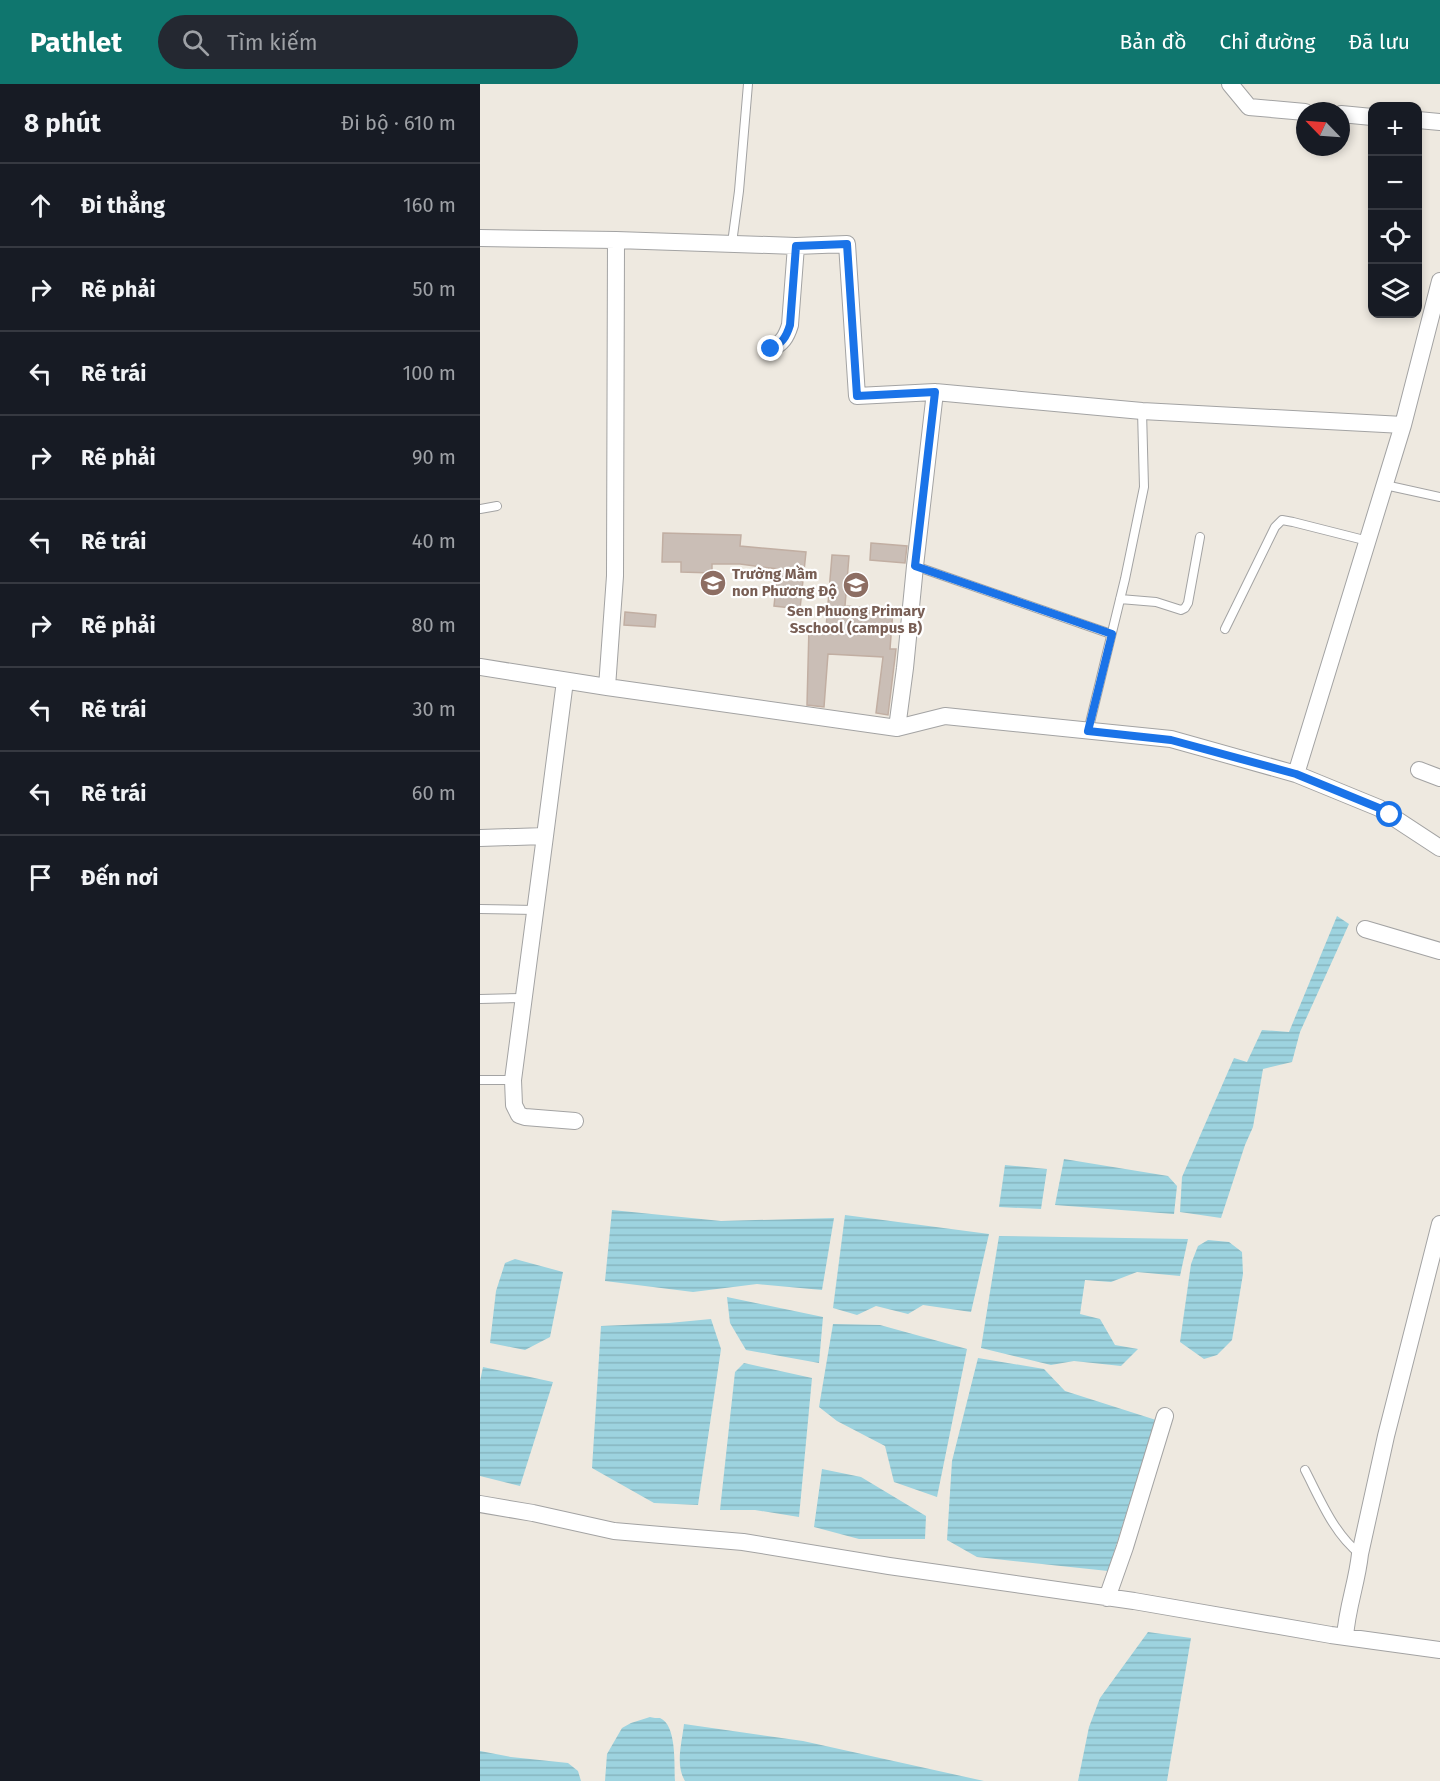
<!DOCTYPE html>
<html lang="vi">
<head>
<meta charset="utf-8">
<style>
  body { margin:0; font-family:"Fira Sans",sans-serif; background:#242831; color:#f1f3f6 }
  .controls { position:absolute; right:18px; top:18px; display:grid; overflow:hidden; border-radius:12px; box-shadow:0 3px 9px #0003 }
  .controls button { width:54px; height:54px; display:grid; place-items:center; padding:0; border:0; border-bottom:2px solid #363941; background:#171b24; color:#f1f3f6; font:30px sans-serif }
  .compass { position:absolute; left:816px; top:18px; width:54px; height:54px; border-radius:50%; background:#171b24; box-shadow:0 3px 9px #0003; rotate:295deg }
  .stop { position:absolute; width:18px; height:18px; margin:-14px; border:4px solid #1a73e8; border-radius:50%; background:#fff }
  .stop.end { background:#1a73e8; border-color:#fff; box-shadow:0 2px 6px #0008 }
  .list { margin:0; padding:0; list-style:none }
  h2 { display:flex; justify-content:space-between; align-items:center; height:78px; margin:0; padding:0 24px; font-size:26px }
  h2 small { font-size:20px; font-weight:400; color:#9ea1a6 }
  .list li { display:grid; grid-template-columns:39px 1fr auto; gap:18px; align-items:center; box-sizing:border-box; height:84px; padding:0 24px; border-top:2px solid #363941 }
  .list b { display:block; font-size:22px; white-space:nowrap }
  .list em { font-size:20px; font-style:normal; color:#9ea1a6 }
  .icon { flex:none; width:33px; height:33px; fill:none; stroke:currentColor; stroke-width:2; stroke-linecap:round; stroke-linejoin:round }
  .map { position:relative; flex:none; width:960px; height:1697px; overflow:hidden }
  header { display:flex; align-items:center; gap:36px; box-sizing:border-box; height:84px; padding:0 30px; background:#0f766e; color:#fff }
  header strong { font-size:28px }
  nav { display:flex; gap:33px; margin-inline-start:auto; font-size:21px }
  .search { width:420px; height:54px; background:#242831; display:flex; align-items:center; gap:15px; box-sizing:border-box; padding:0 21px; border-radius:33px; color:#9ea1a6; font-size:22px }
  main { display:flex }
  aside { flex:1; background:#171b24 }
  .map>svg:first-child { display:block }
  .water { fill:url(#water-rules) }
  .building { fill:#cabeb6; stroke:#c1aea2; stroke-width:1.5 }
  .lines { fill:none; stroke-linecap:round; stroke-linejoin:round }
  .lane-casing { stroke:#a3a3a3; stroke-width:10 }
  .street-casing { stroke:#a3a3a3; stroke-width:18 }
  .lane { stroke:#fff; stroke-width:8 }
  .street { stroke:#fff; stroke-width:16 }
  .route { stroke:#1a73e8; stroke-width:8 }
  .labels { text-anchor:middle; stroke-width:4.5; stroke-linejoin:round; paint-order:stroke }
  .education-label { font-size:15px; font-weight:bold; fill:#785e54; stroke:#fff; text-anchor:start }
</style>
</head>
<body>
<header>
<strong>Pathlet</strong>
<div class="search"><svg class="icon" aria-label="search" viewBox="0 0 24 24"><circle cx="10" cy="10" r="6"/><path d="M15 15l6 6"/></svg>Tìm kiếm</div>
<nav><a>Bản đồ</a><a>Chỉ đường</a><a>Đã lưu</a></nav>
</header>
<main>
<aside>
<h2>8 phút<small>Đi bộ · 610 m</small></h2>
<ul class="list">
<li><svg class="icon" aria-label="ahead" viewBox="0 0 24 24"><path d="M12 20V5M6 11l6-6 6 6"/></svg><div><b>Đi thẳng</b></div><em>160 m</em></li>
<li><svg class="icon" aria-label="right" viewBox="0 0 24 24"><path d="M7 20v-9h11M14 6l5 5-5 5"/></svg><div><b>Rẽ phải</b></div><em>50 m</em></li>
<li><svg class="icon" aria-label="left" viewBox="0 0 24 24"><path d="M17 20v-9H6M10 6l-5 5 5 5"/></svg><div><b>Rẽ trái</b></div><em>100 m</em></li>
<li><svg class="icon" aria-label="right" viewBox="0 0 24 24"><path d="M7 20v-9h11M14 6l5 5-5 5"/></svg><div><b>Rẽ phải</b></div><em>90 m</em></li>
<li><svg class="icon" aria-label="left" viewBox="0 0 24 24"><path d="M17 20v-9H6M10 6l-5 5 5 5"/></svg><div><b>Rẽ trái</b></div><em>40 m</em></li>
<li><svg class="icon" aria-label="right" viewBox="0 0 24 24"><path d="M7 20v-9h11M14 6l5 5-5 5"/></svg><div><b>Rẽ phải</b></div><em>80 m</em></li>
<li><svg class="icon" aria-label="left" viewBox="0 0 24 24"><path d="M17 20v-9H6M10 6l-5 5 5 5"/></svg><div><b>Rẽ trái</b></div><em>30 m</em></li>
<li><svg class="icon" aria-label="left" viewBox="0 0 24 24"><path d="M17 20v-9H6M10 6l-5 5 5 5"/></svg><div><b>Rẽ trái</b></div><em>60 m</em></li>
<li><svg class="icon" aria-label="arrive" viewBox="0 0 24 24"><path d="M6 21V4h12l-3 4 3 4H6"/></svg><div><b>Đến nơi</b></div></li>
</ul>
</aside>
<div class="map">
<svg width="960" height="1697" viewBox="0 0 960 1697">
  <defs>
    <pattern id="water-rules" width="6" height="5" patternUnits="userSpaceOnUse" patternTransform="scale(1.5)"><rect width="6" height="5" fill="#9dd3df"/><path d="M0 2.5h6" fill="none" stroke="#87b5bf"/></pattern>
  </defs>
  <rect width="100%" height="100%" fill="#eee9e0"/>
  <path class="water" d="M857,832L869,840L820,948L812,978L783,985L773,1043L765,1061L741,1134L700,1128L702,1093L754,974L767,978L782,946L809,948Z
    M584,1075L688,1092L697,1102L694,1130L575,1121Z
    M525,1081L567,1085L561,1125L519,1123Z
    M132,1126L241,1137L354,1134L342,1206L277,1200L213,1208L125,1197Z
    M365,1131L509,1150L491,1228L443,1221L428,1230L396,1222L377,1231L353,1224Z
    M519,1152L708,1155L700,1192L657,1188L631,1198L605,1196L600,1230L620,1235L635,1261L658,1265L641,1282L594,1277L571,1281L501,1264Z
    M728,1156L749,1158L762,1168L763,1190L752,1256L737,1271L724,1275L700,1258L711,1180L718,1162Z
    M35,1175L83,1188L70,1253L45,1266L10,1259L16,1207L25,1179Z
    M247,1213L343,1233L339,1279L266,1266L250,1239Z
    M231,1235L241,1265L218,1421L174,1419L112,1384L121,1242L189,1239Z
    M353,1240L400,1241L487,1265L457,1413L414,1398L405,1362L357,1337L339,1323Z
    M498,1274L564,1285L585,1307L676,1336L628,1487L497,1473L467,1456L472,1377Z
    M264,1279L332,1294L319,1433L275,1426H240L255,1288Z
    M3,1283L73,1298L40,1402L0,1392V1297Z
    M342,1385L381,1393L446,1432L445,1455H379L334,1443Z
    M668,1548L711,1554L687,1697H598L609,1643L620,1614Z
    M170,1633C172,1634 178,1634 180,1634C197,1641 194,1681 195,1697H125L127,1670L142,1644L151,1639Z
    M204,1640L323,1657L504,1697H205C195,1681 202,1658 204,1640Z
    M0,1667L31,1673L88,1679L98,1687L101,1697H0Z"/>
  <path class="building" d="M183,449L261,451L260,462L326,468L320,525L294,522L298,485L260,480H232V489L201,488V478H182Z
    M391,459L427,462L425,479L390,476Z
    M352,471L369,472L365,522L413,526L410,565H416L408,631L396,629L403,573L348,570L344,623L327,621L329,543L346,544Z
    M145,528L176,531L175,543L144,541Z"/>
  <g class="lines">
    <defs>
      <path id="lane" d="M252,159L259,107L268,0
        M905,401L960,413
        M0,425L17,422
        M435,482L631,550
        M640,515L676,518L701,526L705,524L708,519L720,453
        M745,545L795,443L802,436L813,438L888,457
        M608,647L645,495L664,403L662,327
        M0,825L55,826
        M0,915L44,914
        M0,996H33
        M825,1386C840,1415 854,1450 880,1470"/>
      <path id="street" d="M750,0L769,23L825,28
        M861,30L892,33
        M938,36L960,38
        M0,154L136,156L135,492L127,603
        M136,156L316,162L367,160L377,312L455,308L662,327L923,341
        M291,265C302,259 306,254 310,241L316,162
        M0,583L127,603L417,644L465,632L691,655L816,690L923,341L960,197
        M417,644L425,584L435,482L455,308
        M939,686L960,694
        M816,690L899,724L960,764
        M65,752L33,996L34,1021L39,1031L45,1033L95,1037
        M0,754L65,752L85,597
        M885,845L960,867
        M0,1420L53,1429L134,1447L263,1458L409,1482L654,1517L851,1551L960,1566
        M627,1514L645,1463L685,1332
        M865,1553C867,1523 877,1499 880,1470L906,1352L960,1140"/>
    </defs>
    <use href="#lane" class="lane-casing"/>
    <use href="#street" class="street-casing"/>
    <use href="#lane" class="lane"/>
    <use href="#street" class="street"/>
  </g>
  <g class="lines">
    <path class="route" d="M291,265C302,259 306,254 310,241L316,162L367,160L377,312L455,308L435,482L632,550L608,647L691,656L816,690L899,724L910,731"/>
  </g>
  <defs>
    <symbol id="school-disc" viewBox="-11 -11 22 22"><circle r="9.5" fill="#8d6e63" stroke="#fff"/><path d="M0-5L7-2L0 1L-7-2ZM-4 1L0 2.5L4 1V4Q0 6-4 4Z" fill="#fff"/></symbol>
  </defs>
  <g fill-rule="evenodd">
    <use href="#school-disc" x="218" y="484" width="30" height="30"/>
    <use href="#school-disc" x="361" y="486" width="30" height="30"/>
  </g>
  <g class="labels">
    <g class="education-label">
      <text x="252" y="495">Trường Mầm<tspan x="252" dy="17">non Phương Độ</tspan></text>
      <text x="376" y="532" text-anchor="middle">Sen Phuong Primary<tspan x="376" dy="17">Sschool (campus B)</tspan></text>
    </g>
  </g>
</svg>
<div class="controls">
<button>+</button>
<button>−</button>
<button><svg class="icon" aria-label="locate" viewBox="0 0 24 24"><circle cx="12" cy="12" r="6"/><path d="M12 2v4M12 18v4M2 12h4M18 12h4"/></svg></button>
<button><svg class="icon" aria-label="layers" viewBox="0 0 24 24"><path d="M12 4l9 5-9 5-9-5zM3 14l9 5 9-5"/></svg></button>
</div>
<svg class="compass" viewBox="-18 -18 36 36"><path d="M0-13l5 13h-10z" fill="#e53935"/><path d="M0 13l5-13h-10z" fill="#9ea1a6"/></svg>
<div class="stop" style="left:910px;top:731px"></div>
<div class="stop end" style="left:291px;top:265px"></div>
</div>
</main>
</body>
</html>
